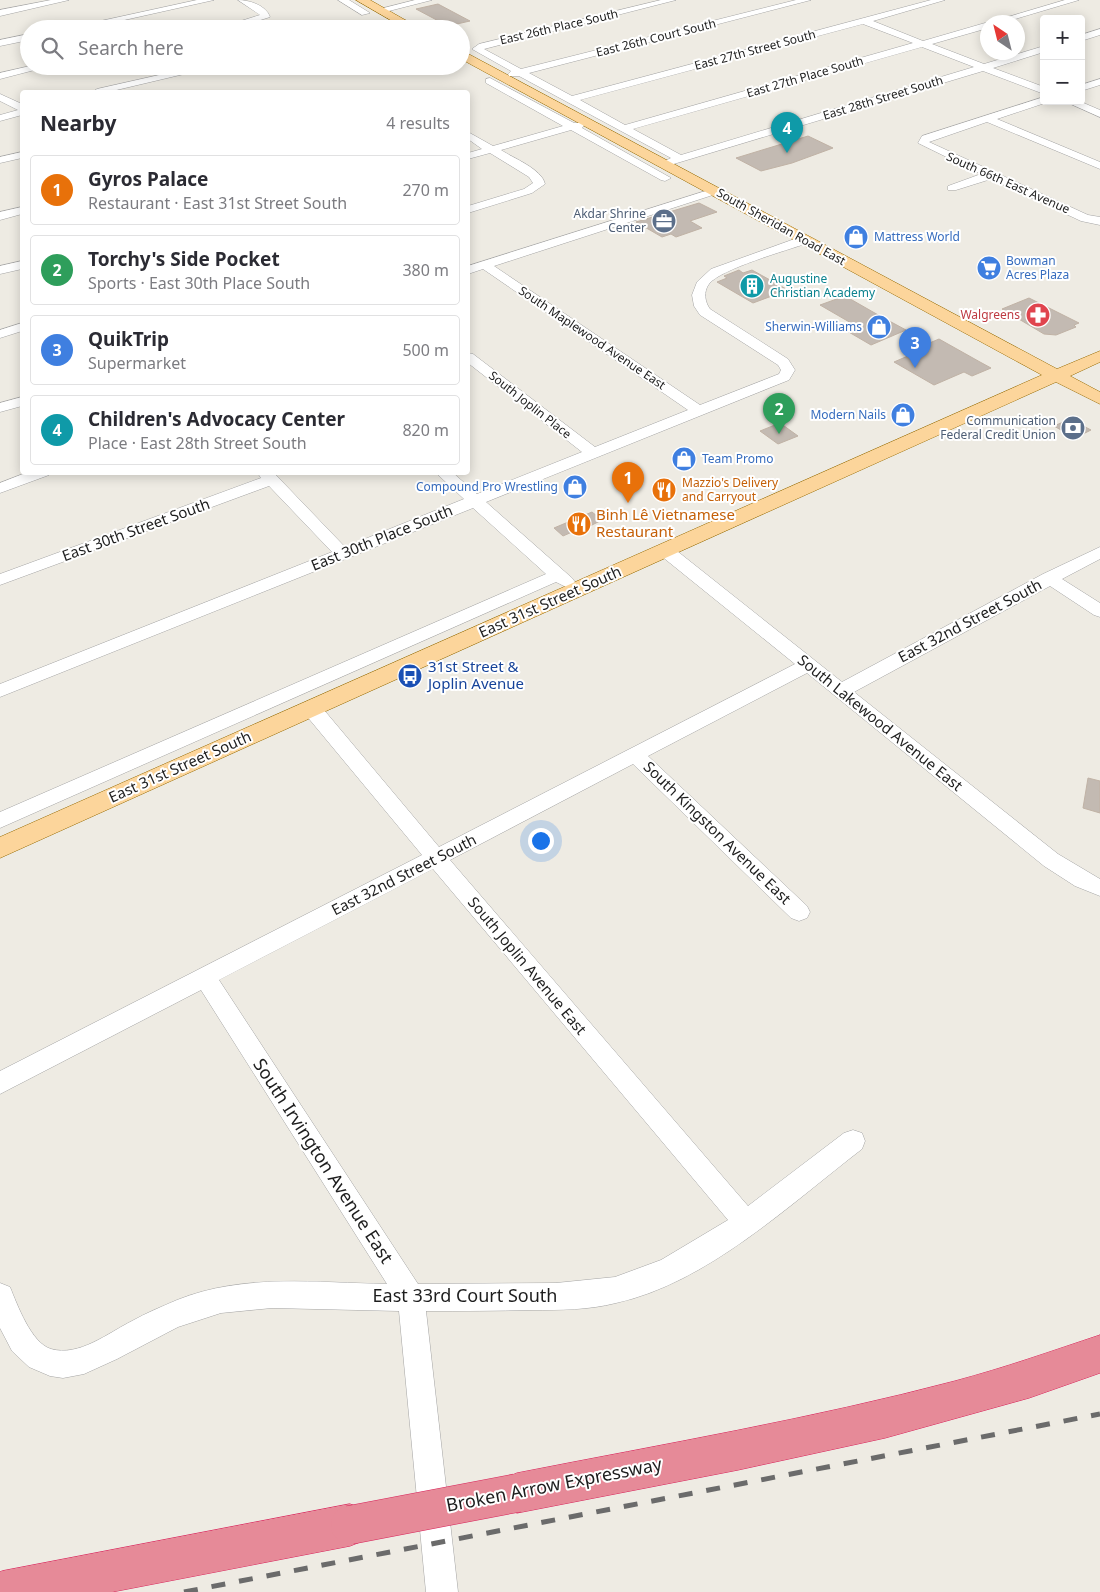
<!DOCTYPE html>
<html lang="en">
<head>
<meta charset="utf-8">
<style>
  body { margin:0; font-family:"Noto Sans",sans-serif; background:#f2f2f3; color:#2b2b33 }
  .controls { position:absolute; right:15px; top:15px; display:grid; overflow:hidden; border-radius:5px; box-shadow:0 2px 12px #0003 }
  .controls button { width:45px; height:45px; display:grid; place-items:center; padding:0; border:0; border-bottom:1px solid #e1e1e2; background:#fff; color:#2b2b33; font:25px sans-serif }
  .compass { position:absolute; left:980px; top:15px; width:45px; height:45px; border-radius:50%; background:#fff; box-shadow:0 2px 12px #0003; rotate:325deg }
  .you { position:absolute; left:540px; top:840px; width:18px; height:18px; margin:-12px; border:4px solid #fff; border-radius:50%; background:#1a73e8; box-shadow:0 0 0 8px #1a73e833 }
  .badge { display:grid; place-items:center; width:32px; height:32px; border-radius:50%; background:#d93025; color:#fff; font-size:16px; font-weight:700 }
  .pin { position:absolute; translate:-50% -41px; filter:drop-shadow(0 1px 2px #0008) }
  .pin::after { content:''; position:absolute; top:26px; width:18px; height:15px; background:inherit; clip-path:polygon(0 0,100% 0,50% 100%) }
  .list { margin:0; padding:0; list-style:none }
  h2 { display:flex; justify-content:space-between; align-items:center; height:65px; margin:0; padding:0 20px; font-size:21px }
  h2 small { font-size:16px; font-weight:400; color:#7c7c81 }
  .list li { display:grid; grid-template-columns:32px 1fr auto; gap:15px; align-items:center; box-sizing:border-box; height:70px; margin:0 10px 10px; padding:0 10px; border:1px solid #e1e1e2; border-radius:5px }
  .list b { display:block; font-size:19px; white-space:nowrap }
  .list p { margin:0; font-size:16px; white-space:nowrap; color:#7c7c81 }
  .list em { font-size:16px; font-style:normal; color:#7c7c81 }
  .icon { flex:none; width:28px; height:28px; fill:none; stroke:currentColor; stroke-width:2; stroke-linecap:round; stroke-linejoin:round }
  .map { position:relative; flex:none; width:1100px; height:1592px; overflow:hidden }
  .search { position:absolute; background:#fff; box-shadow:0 2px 12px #0003; left:20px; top:20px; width:450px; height:55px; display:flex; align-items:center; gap:12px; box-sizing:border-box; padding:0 18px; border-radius:28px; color:#7c7c81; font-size:19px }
  .panel { position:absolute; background:#fff; box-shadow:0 2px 12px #0003; left:20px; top:90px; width:450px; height:385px; border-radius:5px }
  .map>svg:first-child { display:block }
  .building { fill:#c3bab2; stroke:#c0b2a5 }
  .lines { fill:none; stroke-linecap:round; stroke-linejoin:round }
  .minor-casing { stroke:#a4a4a4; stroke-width:1 }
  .major-casing { stroke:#966a00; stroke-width:1 }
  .highway-casing { stroke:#d8245b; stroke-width:1 }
  .minor { fill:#fff; fill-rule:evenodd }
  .major { fill:#fcd59b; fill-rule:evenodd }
  .highway { fill:#e68a98; fill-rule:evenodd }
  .rail { stroke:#6b6b6b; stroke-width:5; stroke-dasharray:14 14; stroke-linecap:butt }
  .highway-bridge-casing { stroke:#d8245b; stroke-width:39; stroke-linecap:butt }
  .highway-bridge { stroke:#e68a98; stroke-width:38 }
  .labels { text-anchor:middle; stroke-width:4; stroke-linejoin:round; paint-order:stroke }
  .far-street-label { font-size:12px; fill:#1d1d1d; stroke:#fff }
  .far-service-label { font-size:12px; fill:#4e5e75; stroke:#fff; text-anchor:end }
  .far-shop-label { font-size:12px; fill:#366cbe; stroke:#fff; text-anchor:start }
  .far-culture-label { font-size:12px; fill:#0d838f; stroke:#fff; text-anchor:start }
  .far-health-label { font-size:12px; fill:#be3a42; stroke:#fff; text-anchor:end }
  .far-food-label { font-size:12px; fill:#c56008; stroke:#fff; text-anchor:start }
  .food-label { font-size:15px; fill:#c56008; stroke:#fff; text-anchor:start }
  .street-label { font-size:15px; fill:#1d1d1d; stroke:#fff }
  .transit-label { font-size:15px; fill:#164399; stroke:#fff; text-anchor:start }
  .near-street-label { font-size:18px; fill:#1d1d1d; stroke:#fff }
</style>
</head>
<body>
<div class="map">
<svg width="1100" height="1592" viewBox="0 0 1100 1592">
  <rect width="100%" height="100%" fill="#eeebe3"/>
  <path class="building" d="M438,4L470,21L448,26L416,9Z
    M808,136L833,148L792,163L761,171L736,158Z
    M699,203L717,212L690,221L702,228L676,237L671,234L662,237L636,222Z
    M739,270L743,273L752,270L788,290L753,303L717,282L727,278L724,276Z
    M845,296L880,316L906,330L871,345L847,331L858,327L820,305Z
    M1029,298L1079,323L1074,325L1076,327L1056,335L1044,334L1002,309Z
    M939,339L980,362L991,368L972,376L964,372L934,385L894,362L924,349L920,347Z
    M1070,419L1091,430L1075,438L1054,426Z
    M780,423L798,436L778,444L760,431Z
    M592,512L602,520L574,534L572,532L563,536L554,528Z
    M1088,778L1100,781V813L1083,808Z"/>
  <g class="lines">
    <defs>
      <path id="minor" d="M51,0H69L0,16V10Z
        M197,0H214L84,29H64Z
        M238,0C249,0 266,5 270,17L232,29H215L260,15Z
        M338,0H349L370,13L362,15Z
        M415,0H432L381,13L376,10Z
        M661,0H676L484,49L521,69L796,0H811L529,73L572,96L931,0H945L873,21L923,41L985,23L989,22L988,28L932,44L984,64L1044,46V52L993,68L1044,87V94L983,71L667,166L661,163L671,158L519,76H509L508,74L511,71L472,49L479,44ZM863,24L913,43L625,125L580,100ZM922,47L974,67L681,155L633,129Z
        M1065,0H1079L1005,22H991Z
        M405,20L410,23L408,25L393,29H375Z
        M1100,29V35L1081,41V35Z
        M29,34V40L0,46V40Z
        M30,66H50L0,79V73Z
        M199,66H218L108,92H92L97,89Z
        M490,78L574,123H583L584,125L582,128L671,178L665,181L661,180L571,130L501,150C513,158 542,169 545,184L532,193L468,213V206L524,189L533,183L529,177L490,153L468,159V153L482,149L468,139V132L493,146L563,126L486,83V79Z
        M1100,79V85L1081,91V85Z
        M0,94L22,104V115L0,121V115L18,110L0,101Z
        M1044,97V101L1048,102L997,119L1100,162V169L987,122L929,142L1088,215L1100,217V225L1081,221L991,179L956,190H948V186L981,174L918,143L922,136Z
        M1064,101H1079L1100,110V117Z
        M22,152V158L0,163V157Z
        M715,188L719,189V193L494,266L700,405L779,374L781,370L778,365L700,315L694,306L692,295L697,282L711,269L800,237L804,236L810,240L808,243C788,250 720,269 709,284C703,292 705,302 710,309L788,359L795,370L789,380L486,502L572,578L575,582L572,586L566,587L556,582L0,828V812L546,574L473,508L0,697V684L332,552L269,486L0,585V574L261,478L257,472H273L345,547L464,499L435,472H452L477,494L582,452L468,363V353L473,354L595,447L688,410L483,269L468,274V266Z
        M22,207V214L0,220V212Z
        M22,261V269L0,274V266Z
        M22,323V331L0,338V330Z
        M22,397V406L0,412V403Z
        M28,472H51L49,475L0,493V483Z
        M666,546L672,547L842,682L1043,574L1100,547V559L1062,579L1100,603V617L1094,615L1050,586L854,692L1058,854L1100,879V896L1075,886L1044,866L807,673L648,756L807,906L810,912L807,918L799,921L791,918L633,764L450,860L748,1206L844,1133L853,1130L862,1133L865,1141L862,1149C789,1205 707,1283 616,1303C589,1310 560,1310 532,1310C497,1311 462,1311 426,1311L458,1592H426L399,1311L272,1308L221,1313L178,1327L117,1359L84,1374L63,1378L50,1376L29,1367L12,1351L0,1328V1283L10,1287C17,1304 31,1343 51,1349C79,1357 108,1333 132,1321C146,1313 161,1307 177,1300C244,1273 317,1283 387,1284L201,990L0,1094V1071L422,855L305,714L303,709L305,704L312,703L319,704L439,847L795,664L660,555L658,551L660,547ZM433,869L728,1220L661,1260L615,1277L556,1283L418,1284L219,980Z"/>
      <path id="major" d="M356,0H370L421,29H406Z
        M461,50L1057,369L1100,351V362L1070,376L1100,392V404L1056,382L0,858V837L1042,375L461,59Z"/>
      <path id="highway" d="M1100,1335V1373L1029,1398L885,1438L738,1470L517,1513L503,1507L497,1493L503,1479L517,1473C664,1444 811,1419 955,1381C1004,1368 1052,1351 1100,1335Z
        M350,1504L365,1510L371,1525L365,1540L350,1546L112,1592H0V1572L2,1571Z"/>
    </defs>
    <use href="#minor" class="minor-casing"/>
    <use href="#major" class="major-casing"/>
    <use href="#highway" class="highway-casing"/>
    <use href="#minor" class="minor"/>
    <use href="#major" class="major"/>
    <use href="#highway" class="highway"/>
    <path class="rail" d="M184,1592L1100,1414"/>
    <defs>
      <path id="highway-bridge" d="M350,1525L517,1493"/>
    </defs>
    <use href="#highway-bridge" class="highway-bridge-casing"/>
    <use href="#highway-bridge" class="highway-bridge"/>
  </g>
  <defs>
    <symbol id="office-disc" viewBox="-11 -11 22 22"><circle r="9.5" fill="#5c6f8a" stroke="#fff"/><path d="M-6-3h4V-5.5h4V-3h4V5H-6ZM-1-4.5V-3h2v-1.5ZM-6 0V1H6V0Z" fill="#fff"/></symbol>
    <symbol id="shop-disc" viewBox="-11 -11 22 22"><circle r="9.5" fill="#3f7fe0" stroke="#fff"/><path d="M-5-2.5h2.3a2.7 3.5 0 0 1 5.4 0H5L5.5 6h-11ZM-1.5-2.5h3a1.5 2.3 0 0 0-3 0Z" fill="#fff"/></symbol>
    <symbol id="supermarket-disc" viewBox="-11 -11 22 22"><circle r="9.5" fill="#3f7fe0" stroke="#fff"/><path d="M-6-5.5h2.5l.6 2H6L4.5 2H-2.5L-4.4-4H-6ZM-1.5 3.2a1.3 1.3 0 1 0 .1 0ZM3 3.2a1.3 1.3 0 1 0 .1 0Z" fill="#fff"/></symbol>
    <symbol id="building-disc" viewBox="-11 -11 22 22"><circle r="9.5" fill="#0f9aa8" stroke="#fff"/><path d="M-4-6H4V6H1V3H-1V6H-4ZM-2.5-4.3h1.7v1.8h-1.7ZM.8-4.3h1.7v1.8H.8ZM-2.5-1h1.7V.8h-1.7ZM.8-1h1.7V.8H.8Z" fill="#fff"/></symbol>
    <symbol id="pharmacy-disc" viewBox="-11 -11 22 22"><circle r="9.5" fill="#e0444e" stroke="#fff"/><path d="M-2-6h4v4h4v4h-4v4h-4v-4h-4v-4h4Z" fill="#fff"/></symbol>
    <symbol id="bank-disc" viewBox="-11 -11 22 22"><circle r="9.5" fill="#5c6f8a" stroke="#fff"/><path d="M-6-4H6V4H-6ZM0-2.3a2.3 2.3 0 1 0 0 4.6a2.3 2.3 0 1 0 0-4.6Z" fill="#fff"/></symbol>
    <symbol id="restaurant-disc" viewBox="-11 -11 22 22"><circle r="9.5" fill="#e8710a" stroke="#fff"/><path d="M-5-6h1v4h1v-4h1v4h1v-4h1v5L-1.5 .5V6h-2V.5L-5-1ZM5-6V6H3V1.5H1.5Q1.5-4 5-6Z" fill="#fff"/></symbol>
    <symbol id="bus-disc" viewBox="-11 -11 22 22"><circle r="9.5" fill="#1a4fb4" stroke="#fff"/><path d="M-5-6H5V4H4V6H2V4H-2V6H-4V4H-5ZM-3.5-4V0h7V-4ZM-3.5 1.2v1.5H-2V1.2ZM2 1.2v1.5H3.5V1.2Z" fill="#fff"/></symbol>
  </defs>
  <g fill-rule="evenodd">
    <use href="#office-disc" x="650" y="207" width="28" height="28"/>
    <use href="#shop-disc" x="842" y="223" width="28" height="28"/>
    <use href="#supermarket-disc" x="975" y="254" width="28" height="28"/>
    <use href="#building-disc" x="738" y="272" width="28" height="28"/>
    <use href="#pharmacy-disc" x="1024" y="301" width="28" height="28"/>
    <use href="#shop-disc" x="865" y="313" width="28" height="28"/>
    <use href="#shop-disc" x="889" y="401" width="28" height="28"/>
    <use href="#bank-disc" x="1059" y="414" width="28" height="28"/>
    <use href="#shop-disc" x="670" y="445" width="28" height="28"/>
    <use href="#shop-disc" x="561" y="473" width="28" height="28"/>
    <use href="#restaurant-disc" x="650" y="476" width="28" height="28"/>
    <use href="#restaurant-disc" x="565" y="510" width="28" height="28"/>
    <use href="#bus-disc" x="396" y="662" width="28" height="28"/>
  </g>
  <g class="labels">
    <g class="far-street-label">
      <text transform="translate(559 27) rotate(-13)" y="4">East 26th Place South</text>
      <text transform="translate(656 38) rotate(-14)" y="4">East 26th Court South</text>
      <text transform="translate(755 50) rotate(-15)" y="4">East 27th Street South</text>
      <text transform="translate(805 77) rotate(-16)" y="4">East 27th Place South</text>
      <text transform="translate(883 98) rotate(-17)" y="4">East 28th Street South</text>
      <text transform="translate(1008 183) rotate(24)" y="4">South 66th East Avenue</text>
      <text transform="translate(781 227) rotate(29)" y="4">South Sheridan Road East</text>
      <text transform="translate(592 338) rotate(34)" y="4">South Maplewood Avenue East</text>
      <text transform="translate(530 405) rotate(38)" y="4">South Joplin Place</text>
    </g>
    <g class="far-service-label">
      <text x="646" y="218">Akdar Shrine<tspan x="646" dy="14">Center</tspan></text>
      <text x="1056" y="425">Communication<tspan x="1056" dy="14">Federal Credit Union</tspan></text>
    </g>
    <g class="far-shop-label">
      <text x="874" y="241">Mattress World</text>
      <text x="1006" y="265">Bowman<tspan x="1006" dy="14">Acres Plaza</tspan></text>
      <text x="862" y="331" text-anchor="end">Sherwin-Williams</text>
      <text x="886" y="419" text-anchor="end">Modern Nails</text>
      <text x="702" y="463">Team Promo</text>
      <text x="558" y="491" text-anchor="end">Compound Pro Wrestling</text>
    </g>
    <g class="far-culture-label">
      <text x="770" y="283">Augustine<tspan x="770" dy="14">Christian Academy</tspan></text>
    </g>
    <g class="far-health-label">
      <text x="1020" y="319">Walgreens</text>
    </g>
    <g class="far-food-label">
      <text x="682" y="487">Mazzio's Delivery<tspan x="682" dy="14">and Carryout</tspan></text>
    </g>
    <g class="food-label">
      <text x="596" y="520">Binh Lê Vietnamese<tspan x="596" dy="17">Restaurant</tspan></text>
    </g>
    <g class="street-label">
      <text transform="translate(136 530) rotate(-20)" y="5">East 30th Street South</text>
      <text transform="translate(382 538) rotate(-22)" y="5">East 30th Place South</text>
      <text transform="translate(550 602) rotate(-24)" y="5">East 31st Street South</text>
      <text transform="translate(970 621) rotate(-28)" y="5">East 32nd Street South</text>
      <text transform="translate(880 723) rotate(39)" y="5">South Lakewood Avenue East</text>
      <text transform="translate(180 767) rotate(-24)" y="5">East 31st Street South</text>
      <text transform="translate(717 833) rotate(44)" y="5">South Kingston Avenue East</text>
      <text transform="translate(404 875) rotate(-27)" y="5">East 32nd Street South</text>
      <text transform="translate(527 966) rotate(50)" y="5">South Joplin Avenue East</text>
    </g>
    <g class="transit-label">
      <text x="428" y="672">31st Street &amp;<tspan x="428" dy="17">Joplin Avenue</tspan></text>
    </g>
    <g class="near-street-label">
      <text transform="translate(323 1161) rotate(57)" y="6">South Irvington Avenue East</text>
      <text x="465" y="1302">East 33rd Court South</text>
      <text transform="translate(554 1485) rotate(-11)" y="6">Broken Arrow Expressway</text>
    </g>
  </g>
</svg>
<div class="controls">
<button>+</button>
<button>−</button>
</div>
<svg class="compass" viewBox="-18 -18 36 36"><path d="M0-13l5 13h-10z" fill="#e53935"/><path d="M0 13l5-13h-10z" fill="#7c7c81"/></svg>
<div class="you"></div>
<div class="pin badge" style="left:628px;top:503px;background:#e8710a">1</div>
<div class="pin badge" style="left:779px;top:434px;background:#2e9e5b">2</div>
<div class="pin badge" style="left:915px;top:368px;background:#3f7fe0">3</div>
<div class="pin badge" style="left:787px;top:153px;background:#0f9aa8">4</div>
<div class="search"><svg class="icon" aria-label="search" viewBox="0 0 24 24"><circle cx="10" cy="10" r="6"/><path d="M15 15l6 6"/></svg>Search here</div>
<section class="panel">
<h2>Nearby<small>4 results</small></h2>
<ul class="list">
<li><span class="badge" style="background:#e8710a">1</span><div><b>Gyros Palace</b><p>Restaurant · East 31st Street South</p></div><em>270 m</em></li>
<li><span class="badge" style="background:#2e9e5b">2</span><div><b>Torchy's Side Pocket</b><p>Sports · East 30th Place South</p></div><em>380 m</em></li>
<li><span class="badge" style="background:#3f7fe0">3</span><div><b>QuikTrip</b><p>Supermarket</p></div><em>500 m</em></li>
<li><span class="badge" style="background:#0f9aa8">4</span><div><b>Children's Advocacy Center</b><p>Place · East 28th Street South</p></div><em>820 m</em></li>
</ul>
</section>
</div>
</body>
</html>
